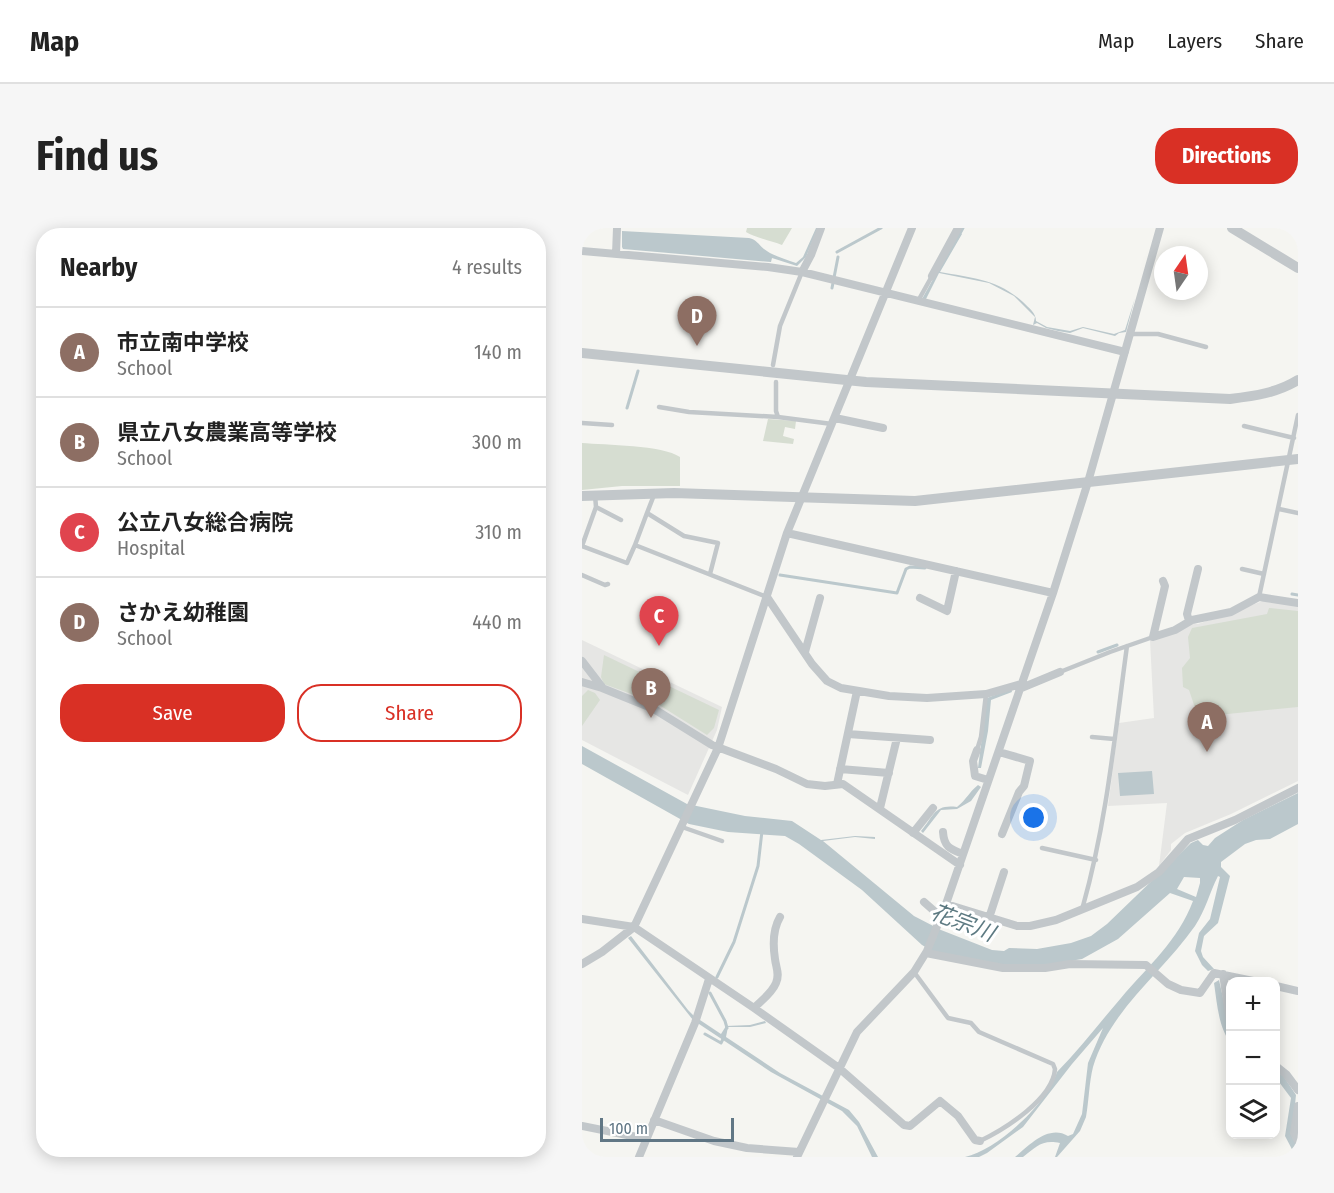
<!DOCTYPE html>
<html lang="en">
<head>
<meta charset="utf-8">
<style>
  body { margin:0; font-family:"Fira Sans Condensed","Noto Sans JP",sans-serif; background:#f6f6f6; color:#222 }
  .controls { position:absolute; right:18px; bottom:18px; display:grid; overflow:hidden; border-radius:12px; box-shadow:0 3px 15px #0003 }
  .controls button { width:54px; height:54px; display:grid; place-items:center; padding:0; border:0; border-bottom:2px solid #e0e0e0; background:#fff; color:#222; font:30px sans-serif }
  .compass { position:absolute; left:572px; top:18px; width:54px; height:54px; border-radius:50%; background:#fff; box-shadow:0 3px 15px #0003; rotate:13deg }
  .scale { position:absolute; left:18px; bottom:15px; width:134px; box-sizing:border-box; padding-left:6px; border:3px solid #617785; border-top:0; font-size:16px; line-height:21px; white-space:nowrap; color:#617785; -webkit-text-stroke:4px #fff; paint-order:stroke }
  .you { position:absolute; left:452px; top:590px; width:21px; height:21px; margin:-15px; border:4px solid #fff; border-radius:50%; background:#1a73e8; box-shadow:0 0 0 9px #1a73e833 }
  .badge { display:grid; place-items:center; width:39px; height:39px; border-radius:50%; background:#d93025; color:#fff; font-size:20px; font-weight:700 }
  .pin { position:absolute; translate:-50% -50px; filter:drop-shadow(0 2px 3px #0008) }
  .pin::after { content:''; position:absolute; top:32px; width:21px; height:18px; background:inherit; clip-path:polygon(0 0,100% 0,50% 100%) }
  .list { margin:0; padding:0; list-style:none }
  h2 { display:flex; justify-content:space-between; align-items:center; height:78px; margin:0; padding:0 24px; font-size:26px }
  h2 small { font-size:20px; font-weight:400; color:#767676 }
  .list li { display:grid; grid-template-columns:39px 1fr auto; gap:18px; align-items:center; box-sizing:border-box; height:90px; padding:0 24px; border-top:2px solid #e0e0e0 }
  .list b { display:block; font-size:22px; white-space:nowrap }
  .list p { margin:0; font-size:20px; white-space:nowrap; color:#767676 }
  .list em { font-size:20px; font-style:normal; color:#767676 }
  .actions { display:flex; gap:12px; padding:18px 24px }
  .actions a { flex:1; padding:14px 0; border:2px solid #d93025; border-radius:24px; text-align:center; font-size:21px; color:#d93025 }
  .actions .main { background:#d93025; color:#fff }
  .icon { flex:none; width:33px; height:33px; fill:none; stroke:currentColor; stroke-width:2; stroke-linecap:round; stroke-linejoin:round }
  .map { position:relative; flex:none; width:716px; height:929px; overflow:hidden; border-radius:24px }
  header { display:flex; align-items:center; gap:36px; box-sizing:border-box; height:84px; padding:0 30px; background:#fff; border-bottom:2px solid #e0e0e0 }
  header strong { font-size:28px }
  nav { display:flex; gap:33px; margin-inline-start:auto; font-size:21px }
  .intro { display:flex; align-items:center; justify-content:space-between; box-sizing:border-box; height:144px; padding:0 36px }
  h1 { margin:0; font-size:42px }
  .button { padding:15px 27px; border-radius:24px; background:#d93025; color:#fff; font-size:21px; font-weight:700 }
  main { display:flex; gap:36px; padding:0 36px }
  aside { flex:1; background:#fff; border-radius:24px; box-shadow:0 3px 15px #0003 }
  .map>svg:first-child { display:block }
  .built { fill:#e6e6e4 }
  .green { fill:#d6ddd1 }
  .water { fill:#bbc8cc; fill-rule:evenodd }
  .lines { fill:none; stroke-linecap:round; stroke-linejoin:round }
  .stream { stroke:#bbc8cc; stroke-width:3 }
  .service { stroke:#c2c7ca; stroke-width:4.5 }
  .minor { stroke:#c2c7ca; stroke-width:8 }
  .tertiary { stroke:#c2c7ca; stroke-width:10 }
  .labels { text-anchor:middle; stroke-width:6; stroke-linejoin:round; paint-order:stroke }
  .water-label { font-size:22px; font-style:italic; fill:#5d7a82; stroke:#fff }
</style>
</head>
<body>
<header>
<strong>Map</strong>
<nav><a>Map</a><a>Layers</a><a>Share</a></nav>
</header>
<div class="intro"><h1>Find us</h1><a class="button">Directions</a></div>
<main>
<aside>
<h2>Nearby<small>4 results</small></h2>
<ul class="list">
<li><span class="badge" style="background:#8d6e63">A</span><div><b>市立南中学校</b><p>School</p></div><em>140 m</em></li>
<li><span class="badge" style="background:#8d6e63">B</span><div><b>県立八女農業高等学校</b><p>School</p></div><em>300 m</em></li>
<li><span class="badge" style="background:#e0444e">C</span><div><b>公立八女総合病院</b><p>Hospital</p></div><em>310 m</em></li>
<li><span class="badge" style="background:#8d6e63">D</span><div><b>さかえ幼稚園</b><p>School</p></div><em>440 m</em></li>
</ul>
<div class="actions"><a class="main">Save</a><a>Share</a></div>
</aside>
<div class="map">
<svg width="716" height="929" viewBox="0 0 716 929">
  <rect width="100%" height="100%" fill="#f5f5f1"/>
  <path class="built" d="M681,373L716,378V553L649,586L603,605L589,616V622L577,638L585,575L526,578L537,495L572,490L568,412L609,395L616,396Z
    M0,412L140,479L135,502L106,567L0,512Z"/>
  <path class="green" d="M165,0H210L200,17C189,13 172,9 164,4Z
    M186,191L214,193L213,201L203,199L201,208L212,211L211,216L181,213Z
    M0,215C23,217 81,217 98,229V258H40L0,262Z
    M687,380L716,383V479L616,489L607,462L601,459L600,440L608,430L606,409L610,400L685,386Z
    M22,427L137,482L132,500L125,507L74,475L22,456L19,449Z
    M6,462L13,465L18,472L0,498V468Z"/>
  <path class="water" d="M234,0H236L224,29L215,38L190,30L189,34L41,21L40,19V3L167,10C175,12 176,16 182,21C191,28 203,31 214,35L221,29Z
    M377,4L380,6L358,44C391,50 415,51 441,74C447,80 454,85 454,93L465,99L488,103L501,99L532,106L543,102L553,70L544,104L537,105L533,108L501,100L488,105L476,103L464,100L455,95L451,97L453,89L432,68L407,55L357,45L344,71H340Z
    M429,461L430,464L409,472L406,503L399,540H396L405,470Z
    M0,518L105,576L163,588L210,593L239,612L273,608L293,609V611L273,609L241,613L332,688L359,702L410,722L422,723L427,720L455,721L489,715L509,708L525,696L609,615L616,612L621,617L626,618L633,610L661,592L716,565V596L688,611L674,612L663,616L639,634V639L648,648L636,695L622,708L619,723L621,729L632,741L626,743L620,737L613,723L617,705L628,691L638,649L636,648C627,666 624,681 613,698C580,745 528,782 511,839C507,855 507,872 504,889L498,903L475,929H473L478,915C460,911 454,919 441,929H433C447,917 467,896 486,908L491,906L500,886L506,835L521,800L490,836L441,899L405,925L397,929H383C415,922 465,876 475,844C498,821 518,794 539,770C566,738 596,713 611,673L588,665L536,711L500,731L459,738H427L352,724L340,717L280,662L217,616L203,608L146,604L107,596L0,536ZM602,649L618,650V655L614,669L595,661Z
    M570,543L572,566L538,568L536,545Z
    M396,557L399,559L389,573L375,581L359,582L341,605L339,603C352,588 352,576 375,579C385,571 387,564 396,557Z
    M49,708L106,782L112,788L139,806L144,798L168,797L183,793L184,795L168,799H146L144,809L198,845L267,882L277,894L296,929H290L275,898L260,883L189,844L111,792L46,710Z
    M637,752L648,801V814C636,798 635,774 632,755Z
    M694,842L702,849L714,867L710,906L716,920V929H714L703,908L709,870L694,850Z"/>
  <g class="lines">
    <path class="stream" d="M376,9L381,0
      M255,24L299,0
      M250,60L256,29
      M45,180L56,143
      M198,347L315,365L324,341L328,339L343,340
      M710,366L716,367
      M516,424L535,417
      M135,749L152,714L176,638L180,603
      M128,765L143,793L145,800
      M123,806L139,815L142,809"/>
    <path class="service" d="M336,73L350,48
      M548,106H576L624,119
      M191,137L198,98L220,44
      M194,154V183L196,189
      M77,179L107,184L196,189L250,196
      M0,195L30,197
      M662,198L712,210
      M72,267L65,285L102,308L136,315L128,346
      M14,279L39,292
      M697,281L716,285
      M53,317L65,285
      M0,318L45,335L53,317L185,369
      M0,318L14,279L13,267
      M660,341L682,346
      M0,347L23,357L26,356
      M677,369L716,187
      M478,444L528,424L571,409
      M510,509L532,511
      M395,522L399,509L404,466
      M100,599L140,613
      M460,620L514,632
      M501,678C525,593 533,505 545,418
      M332,744L366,790L389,795L397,804L471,836L473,841C471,871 423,901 398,913"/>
    <path class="minor" d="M0,23L186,39L220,44L543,124
      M34,26L35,0
      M220,44L229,27L239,0
      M350,48L376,0
      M253,190L301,200
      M205,305L471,365
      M581,353L583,358L571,409L593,402L610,392L649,384L677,369L716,375
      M185,369L230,436L245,453L259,460L307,468L345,470L404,466L439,456
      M338,370L365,383L374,343
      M607,393L605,386L616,341
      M223,424L238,370
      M0,433L20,459
      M0,454L20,460L72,481L130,517L194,541L225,556L243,558L261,556L378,637
      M437,461L478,444
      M266,506L348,512
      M395,522L391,533L393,548L406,552
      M417,524L448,533L442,558L437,564L420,606
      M258,541L307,545
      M255,556L275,463
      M298,580L315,510
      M361,604C362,619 368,621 381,626
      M331,605L351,580
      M342,674L359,689
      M364,676L435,698H448L474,692L555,659L577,644L606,611L653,592L716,560
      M407,690L422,644
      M0,691L52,699L172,780L257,840L322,897L328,898L358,873L376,888L393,912L398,913
      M344,725L421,740H463L488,736L564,737L586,756L599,762L618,765L632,745L676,754
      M0,736L20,724L52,699L136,520L205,305L330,0
      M641,746L648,794
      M694,758L716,763
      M172,780C180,772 190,765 194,755C198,746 194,740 193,731C191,718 191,701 198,689
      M694,838L704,846L716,862
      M716,878L712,905L716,913
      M72,892L132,913L165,920L217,924
      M0,898L65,911
      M57,929L113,795L127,751
      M215,929L275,804L332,744L345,723L364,676L471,365L506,254L578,0"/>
    <path class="tertiary" d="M650,0L716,40
      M0,125L284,154L648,171C672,168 695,165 716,152
      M0,268L92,265L333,273L716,231"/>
  </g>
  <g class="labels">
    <g class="water-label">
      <text transform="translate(381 694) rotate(21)" y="8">花宗川</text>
    </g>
  </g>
</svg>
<div class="controls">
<button>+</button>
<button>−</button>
<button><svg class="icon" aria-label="layers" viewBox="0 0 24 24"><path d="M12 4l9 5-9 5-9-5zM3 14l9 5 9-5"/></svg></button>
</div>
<svg class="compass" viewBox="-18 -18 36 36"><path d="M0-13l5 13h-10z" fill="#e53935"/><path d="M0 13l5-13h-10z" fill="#767676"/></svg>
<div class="scale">100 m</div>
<div class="you"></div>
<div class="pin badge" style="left:625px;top:524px;background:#8d6e63">A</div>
<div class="pin badge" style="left:69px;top:490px;background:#8d6e63">B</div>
<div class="pin badge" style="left:77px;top:418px;background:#e0444e">C</div>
<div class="pin badge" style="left:115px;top:118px;background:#8d6e63">D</div>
</div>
</main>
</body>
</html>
